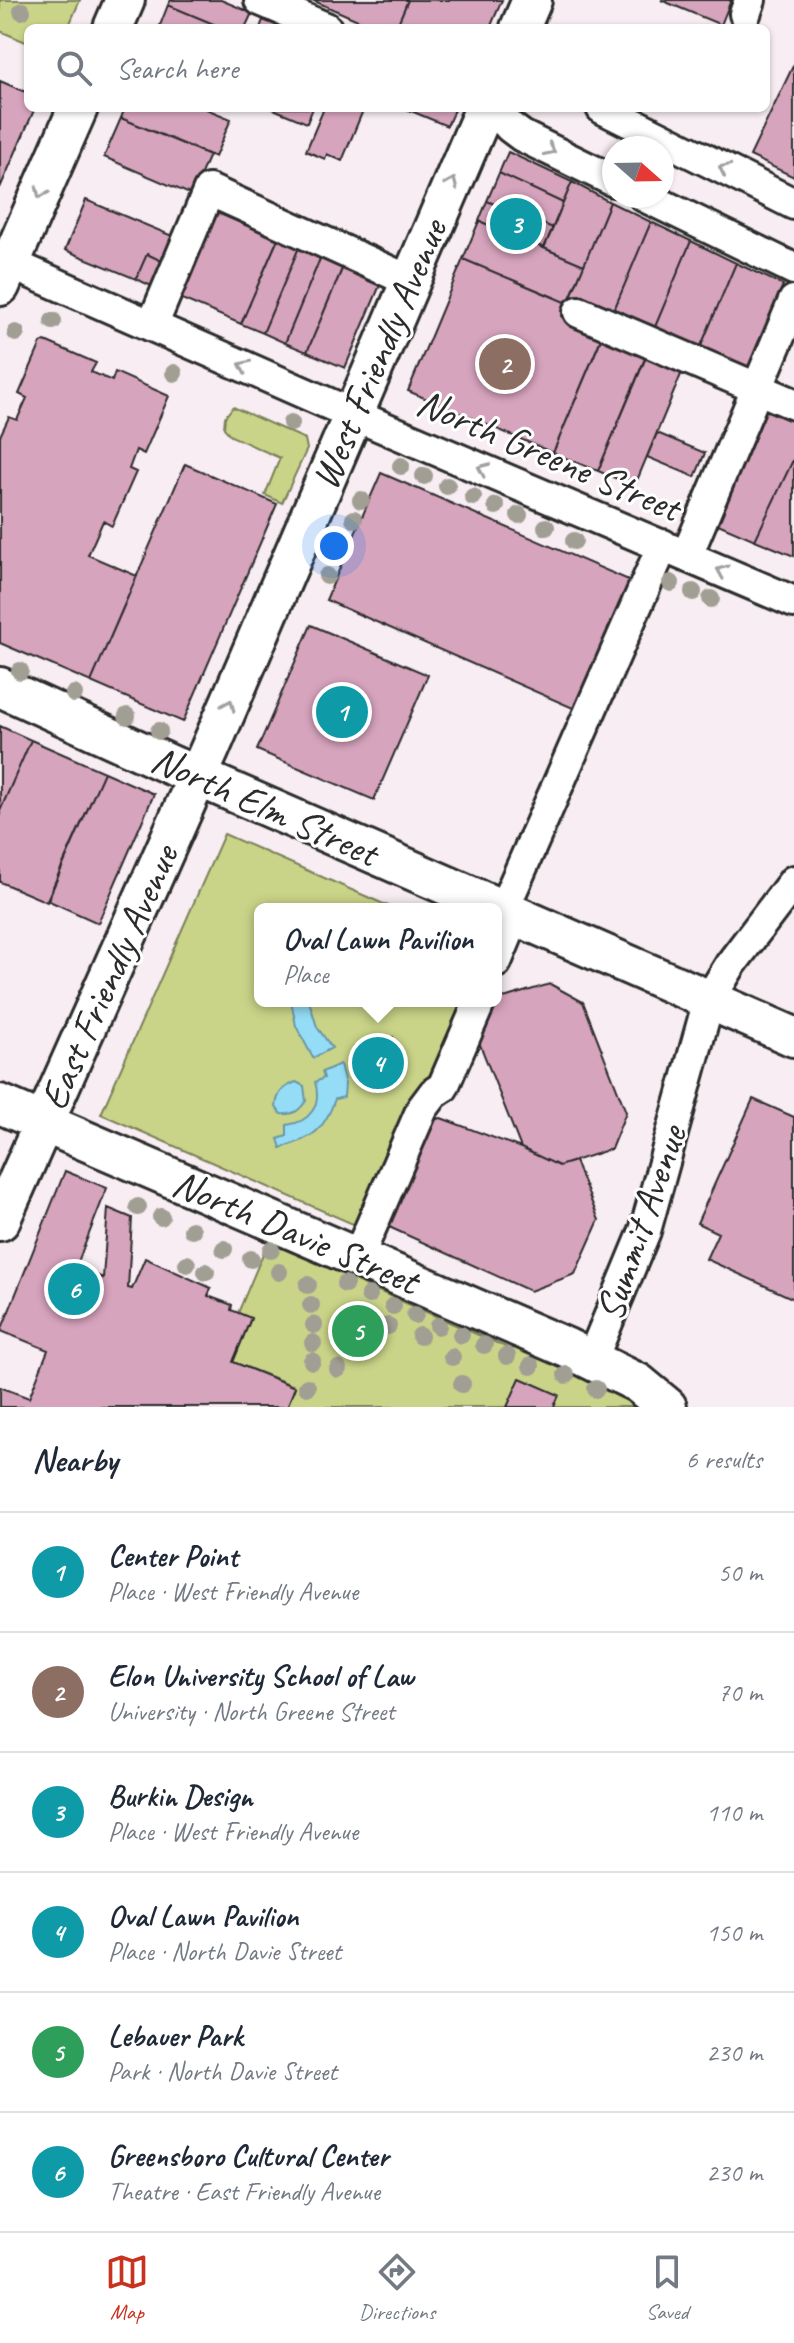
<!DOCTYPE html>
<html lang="en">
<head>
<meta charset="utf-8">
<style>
  body { margin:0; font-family:Caveat,sans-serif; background:#f2f2f3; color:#1f2937 }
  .compass { position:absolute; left:602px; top:136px; width:72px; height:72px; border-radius:50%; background:#fff; box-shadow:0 2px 6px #0004; rotate:110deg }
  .you { position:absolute; left:334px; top:546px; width:28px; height:28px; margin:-20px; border:6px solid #fff; border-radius:50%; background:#1a73e8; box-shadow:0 0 0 12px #1a73e833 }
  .badge { display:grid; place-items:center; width:52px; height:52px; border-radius:50%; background:#c8321e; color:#fff; font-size:26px; font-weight:700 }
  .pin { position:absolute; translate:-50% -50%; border:4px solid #fff; box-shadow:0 2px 8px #0006 }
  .popup { position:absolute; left:254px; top:903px; width:248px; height:104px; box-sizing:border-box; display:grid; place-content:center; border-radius:12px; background:#fff; filter:drop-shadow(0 2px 6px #0005); font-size:26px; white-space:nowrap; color:#747a83 }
  .popup b { font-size:30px; color:#1f2937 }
  .popup::after { content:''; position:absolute; left:50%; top:100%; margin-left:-16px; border:16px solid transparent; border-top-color:#fff }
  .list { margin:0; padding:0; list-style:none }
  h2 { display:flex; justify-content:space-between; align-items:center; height:104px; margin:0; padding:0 32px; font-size:34px }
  h2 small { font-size:26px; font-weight:400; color:#747a83 }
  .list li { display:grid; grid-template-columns:52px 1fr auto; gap:24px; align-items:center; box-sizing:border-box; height:120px; padding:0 32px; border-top:2px solid #e0e1e3 }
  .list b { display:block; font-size:30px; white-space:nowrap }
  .list p { margin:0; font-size:26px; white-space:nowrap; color:#747a83 }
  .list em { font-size:26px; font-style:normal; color:#747a83 }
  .icon { flex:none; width:44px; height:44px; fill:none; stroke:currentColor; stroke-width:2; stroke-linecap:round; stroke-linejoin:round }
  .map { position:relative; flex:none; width:794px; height:1407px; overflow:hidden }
  .search { position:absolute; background:#fff; box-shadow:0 2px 6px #0004; left:24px; right:24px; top:24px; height:88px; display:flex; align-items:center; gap:20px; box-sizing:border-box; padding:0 28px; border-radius:12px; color:#747a83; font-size:30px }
  .sheet { height:824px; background:#fff }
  nav { display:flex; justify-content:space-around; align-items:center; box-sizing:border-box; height:112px; border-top:2px solid #e0e1e3; background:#fff; font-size:22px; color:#747a83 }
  nav a { display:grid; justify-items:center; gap:4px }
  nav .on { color:#c8321e }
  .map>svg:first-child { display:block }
  .green { fill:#cad488; stroke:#7a805a; stroke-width:2 }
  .water { fill:#95ddf7; stroke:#6b96a5; stroke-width:2 }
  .building { fill:#d7a4be; stroke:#2b2b2b; stroke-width:2 }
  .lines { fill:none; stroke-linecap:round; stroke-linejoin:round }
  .minor-casing { stroke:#2b2b2b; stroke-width:36 }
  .major-casing { stroke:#2b2b2b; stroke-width:44 }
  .minor { stroke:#fff; stroke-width:30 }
  .major { stroke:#fff; stroke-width:38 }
  .tree { fill:#a19e94 }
  .oneway { stroke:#a0a0a0 }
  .labels { text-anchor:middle; stroke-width:6; stroke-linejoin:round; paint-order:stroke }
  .street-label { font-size:40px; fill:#2b2b2b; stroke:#fff }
</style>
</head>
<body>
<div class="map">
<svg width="794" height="1407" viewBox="0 0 794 1407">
  <rect width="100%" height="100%" fill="#f7edf2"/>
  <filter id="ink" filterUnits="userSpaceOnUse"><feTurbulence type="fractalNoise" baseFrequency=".0125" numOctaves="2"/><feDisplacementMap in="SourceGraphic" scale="16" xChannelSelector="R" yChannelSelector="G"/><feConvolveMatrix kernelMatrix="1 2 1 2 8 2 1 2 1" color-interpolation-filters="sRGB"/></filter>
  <g filter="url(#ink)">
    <path class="green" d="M0,0H80L68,28H28V43L0,31Z
      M233,407L305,439L307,449L282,503L265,495L280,458L231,436L224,428L225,417Z
      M224,834L395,909H260V1001H462L362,1228L101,1114Z
      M277,1236L348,1267L349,1278L510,1349L520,1344L645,1407H287L295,1386L233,1362L251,1319L238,1313L268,1242Z"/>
    <path class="water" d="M291,1001H309L317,1027L332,1048L313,1058L296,1026Z
      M340,1064L345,1084L344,1097L335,1099C324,1131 313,1138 281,1148L278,1139L287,1136V1125C310,1122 322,1105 315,1082L324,1078L322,1072Z
      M296,1082L304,1086L306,1101C299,1111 294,1115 281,1114L276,1107C277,1093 283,1087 296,1082Z"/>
    <path class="building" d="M171,0H221L252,13L245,28H223L168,5Z
      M312,0H408L396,28H376Z
      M408,0H502L490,28H396Z
      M661,0H731L721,25Z
      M168,5L223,28H159Z
      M263,20L283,28H260Z
      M794,64V177L750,156Z
      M0,81L28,93V108H35L0,188Z
      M125,108H204L231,119L215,157L121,118Z
      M271,108H313L307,123Z
      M324,108H364L342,161L327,154L325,159L306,151Z
      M404,108H455L447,126Z
      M121,118L209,155L192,195L104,157Z
      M508,152L572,182L563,203L499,173Z
      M499,173L563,203L553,228L487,201Z
      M572,182L610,202L584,265L544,248Z
      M86,200L177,238L166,263L147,254L136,279L65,250Z
      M487,201L553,228L544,248L479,221Z
      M610,202L651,222L611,317L570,299Z
      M213,211L278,239L241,324L177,297Z
      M479,221L584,265L568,303L463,259Z
      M651,222L691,241L652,334L611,317Z
      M279,236L300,245L263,333L241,324Z
      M691,241L736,263L698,353L652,334Z
      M300,245L322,254L285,343L263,333Z
      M147,254L166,263L156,288L136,279Z
      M322,254L344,264L307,352L285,343Z
      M463,259L567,303L562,316L603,334L553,453L408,391Z
      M345,262L383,278L345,368L307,352Z
      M736,263L783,285L746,374L698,353Z
      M602,337L646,356L598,471L553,453Z
      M45,341L96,363L91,372L112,381L115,372L169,396L144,454L136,450L129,469L136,472L112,526L103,521L88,555L137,576L91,682L0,643V436L9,417L17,420L27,398L19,394L41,343Z
      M649,350L685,365L636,483L618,475L617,479L598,471Z
      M771,399L794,409V458L755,540L718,524Z
      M657,433L705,453L695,477L647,457Z
      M794,458V556L755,540Z
      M185,464L277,504L183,722L91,682Z
      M381,473L638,584L582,712L326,600Z
      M311,625L428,675L374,800L257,750Z
      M0,726L31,740L0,811Z
      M31,740L104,772L47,902L0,882V811Z
      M104,772L154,794L98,923L47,900Z
      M550,984L583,1002L626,1112L611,1149L559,1166L521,1148L479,1042L497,1000Z
      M393,1037L397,1078L370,1085L354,1048L373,1039Z
      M753,1099L794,1117V1299L706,1259L718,1233L697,1223Z
      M441,1118L521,1148L559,1166L575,1161L599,1220L575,1274L530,1291L389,1227L386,1214L428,1121Z
      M65,1171L107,1188L76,1267L103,1278L108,1208L132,1218L128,1288L132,1289L145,1258L211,1288L208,1296L232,1305L231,1310L251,1318L233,1362L295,1387L287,1407H0V1387L29,1398L48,1350L1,1331Z
      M520,1378L559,1395L554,1407H507Z"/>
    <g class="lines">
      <defs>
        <path id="minor" d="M260,0L326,28
          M745,14L750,0
          M493,108L510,127L522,136L614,181
          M602,108L794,204
          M644,196L794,269
          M0,259L352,414L794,602
          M579,312L794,404
          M152,326L209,190L410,281
          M687,555L794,301
          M503,910L663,545
          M496,962L515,916
          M358,1257L422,1109L434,1093L443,1087L480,1001
          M592,1359L645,1231L709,1000L731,964L794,881"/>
        <path id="major" d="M113,28L125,0
          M520,28L532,0
          M0,286L78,108
          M0,687L171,765L794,1037
          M0,1104L567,1348L638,1383L667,1407
          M0,1221L210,749L485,108"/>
      </defs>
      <use href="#minor" class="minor-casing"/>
      <use href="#major" class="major-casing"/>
      <use href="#minor" class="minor"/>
      <use href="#major" class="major"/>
    </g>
    <g class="tree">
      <circle cx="22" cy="11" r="9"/>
      <circle cx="53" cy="321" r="9"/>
      <circle cx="16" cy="333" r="9"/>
      <circle cx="174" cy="373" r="9"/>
      <circle cx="291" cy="423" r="9"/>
      <circle cx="401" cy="466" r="9"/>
      <circle cx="424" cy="476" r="9"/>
      <circle cx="447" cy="486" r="9"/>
      <circle cx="473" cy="497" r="9"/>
      <circle cx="361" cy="500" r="9"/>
      <circle cx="496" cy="506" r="9"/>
      <circle cx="519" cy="515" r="9"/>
      <circle cx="354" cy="519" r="9"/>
      <circle cx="546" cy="527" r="9"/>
      <circle cx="574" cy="541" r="9"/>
      <circle cx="327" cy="576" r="9"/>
      <circle cx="671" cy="583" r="9"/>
      <circle cx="693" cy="592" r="9"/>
      <circle cx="711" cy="599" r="9"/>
      <circle cx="20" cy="671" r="9"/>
      <circle cx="74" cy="694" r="9"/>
      <circle cx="127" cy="716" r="9"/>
      <circle cx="159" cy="731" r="9"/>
      <circle cx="138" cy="1207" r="9"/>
      <circle cx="161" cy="1217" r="9"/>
      <circle cx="192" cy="1230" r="9"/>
      <circle cx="224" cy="1249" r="9"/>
      <circle cx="271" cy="1250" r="9"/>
      <circle cx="251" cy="1259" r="9"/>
      <circle cx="187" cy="1264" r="9"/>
      <circle cx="206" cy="1272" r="9"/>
      <circle cx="279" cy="1272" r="9"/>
      <circle cx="345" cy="1284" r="9"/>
      <circle cx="308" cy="1285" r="9"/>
      <circle cx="369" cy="1295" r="9"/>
      <circle cx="311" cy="1305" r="9"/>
      <circle cx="393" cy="1306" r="9"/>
      <circle cx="415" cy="1315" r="9"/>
      <circle cx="314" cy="1325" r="9"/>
      <circle cx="388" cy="1326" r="9"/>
      <circle cx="438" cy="1326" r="9"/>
      <circle cx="360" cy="1334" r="9"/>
      <circle cx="461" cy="1335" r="9"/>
      <circle cx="420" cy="1336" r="9"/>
      <circle cx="313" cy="1343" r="9"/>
      <circle cx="484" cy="1345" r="9"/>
      <circle cx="345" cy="1349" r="9"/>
      <circle cx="507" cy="1356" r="9"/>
      <circle cx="452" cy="1357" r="9"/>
      <circle cx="312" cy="1361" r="9"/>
      <circle cx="531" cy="1366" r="9"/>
      <circle cx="338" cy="1369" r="9"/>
      <circle cx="566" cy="1375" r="9"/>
      <circle cx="462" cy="1384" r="9"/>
      <circle cx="307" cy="1387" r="9"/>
      <circle cx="596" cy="1389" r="9"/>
    </g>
    <defs><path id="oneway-chevron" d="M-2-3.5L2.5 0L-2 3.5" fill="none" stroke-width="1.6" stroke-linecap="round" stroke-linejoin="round" transform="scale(2)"/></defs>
    <g class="oneway">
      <use href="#oneway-chevron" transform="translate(550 150) rotate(26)"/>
      <use href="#oneway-chevron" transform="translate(724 169) rotate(-154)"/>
      <use href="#oneway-chevron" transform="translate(452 183) rotate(-66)"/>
      <use href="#oneway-chevron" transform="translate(41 193) rotate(114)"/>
      <use href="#oneway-chevron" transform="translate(244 366) rotate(-156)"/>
      <use href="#oneway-chevron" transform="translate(483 469) rotate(-157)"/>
      <use href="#oneway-chevron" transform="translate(722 571) rotate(-157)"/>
      <use href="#oneway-chevron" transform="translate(229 705) rotate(-67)"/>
    </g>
  </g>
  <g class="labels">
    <g class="street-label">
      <text transform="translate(378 354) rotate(-67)" y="14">West Friendly Avenue</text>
      <text transform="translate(549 454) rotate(23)" y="14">North Greene Street</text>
      <text transform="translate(265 805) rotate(24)" y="14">North Elm Street</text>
      <text transform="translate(108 977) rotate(-66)" y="14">East Friendly Avenue</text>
      <text transform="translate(640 1223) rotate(-71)" y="14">Summit Avenue</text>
      <text transform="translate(296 1231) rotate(23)" y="14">North Davie Street</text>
    </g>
  </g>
</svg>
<svg class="compass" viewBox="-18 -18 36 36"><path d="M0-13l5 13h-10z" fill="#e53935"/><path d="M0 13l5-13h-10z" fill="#747a83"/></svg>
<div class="you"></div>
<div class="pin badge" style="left:342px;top:712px;background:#0f9aa8">1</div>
<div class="pin badge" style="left:505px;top:364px;background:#8d6e63">2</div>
<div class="pin badge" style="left:516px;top:224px;background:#0f9aa8">3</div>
<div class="pin badge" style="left:378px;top:1063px;background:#0f9aa8">4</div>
<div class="popup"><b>Oval Lawn Pavilion</b>Place</div>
<div class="pin badge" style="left:358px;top:1331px;background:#2e9e5b">5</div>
<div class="pin badge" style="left:74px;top:1289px;background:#0f9aa8">6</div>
<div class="search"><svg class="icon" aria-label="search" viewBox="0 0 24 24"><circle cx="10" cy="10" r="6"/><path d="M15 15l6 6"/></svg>Search here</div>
</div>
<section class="sheet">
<h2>Nearby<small>6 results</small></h2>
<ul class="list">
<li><span class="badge" style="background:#0f9aa8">1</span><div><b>Center Point</b><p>Place · West Friendly Avenue</p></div><em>50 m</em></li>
<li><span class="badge" style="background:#8d6e63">2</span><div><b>Elon University School of Law</b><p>University · North Greene Street</p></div><em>70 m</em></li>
<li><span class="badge" style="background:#0f9aa8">3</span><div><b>Burkin Design</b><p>Place · West Friendly Avenue</p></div><em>110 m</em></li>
<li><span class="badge" style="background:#0f9aa8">4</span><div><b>Oval Lawn Pavilion</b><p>Place · North Davie Street</p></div><em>150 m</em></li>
<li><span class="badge" style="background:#2e9e5b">5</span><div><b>Lebauer Park</b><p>Park · North Davie Street</p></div><em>230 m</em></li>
<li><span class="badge" style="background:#0f9aa8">6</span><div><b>Greensboro Cultural Center</b><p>Theatre · East Friendly Avenue</p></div><em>230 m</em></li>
</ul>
</section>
<nav>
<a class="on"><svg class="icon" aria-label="map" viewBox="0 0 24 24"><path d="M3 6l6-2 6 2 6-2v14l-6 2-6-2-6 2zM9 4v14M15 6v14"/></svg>Map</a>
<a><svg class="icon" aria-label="directions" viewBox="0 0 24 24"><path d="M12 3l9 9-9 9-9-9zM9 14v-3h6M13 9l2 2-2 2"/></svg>Directions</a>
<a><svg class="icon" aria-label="saved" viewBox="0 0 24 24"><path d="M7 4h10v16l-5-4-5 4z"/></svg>Saved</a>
</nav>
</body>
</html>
